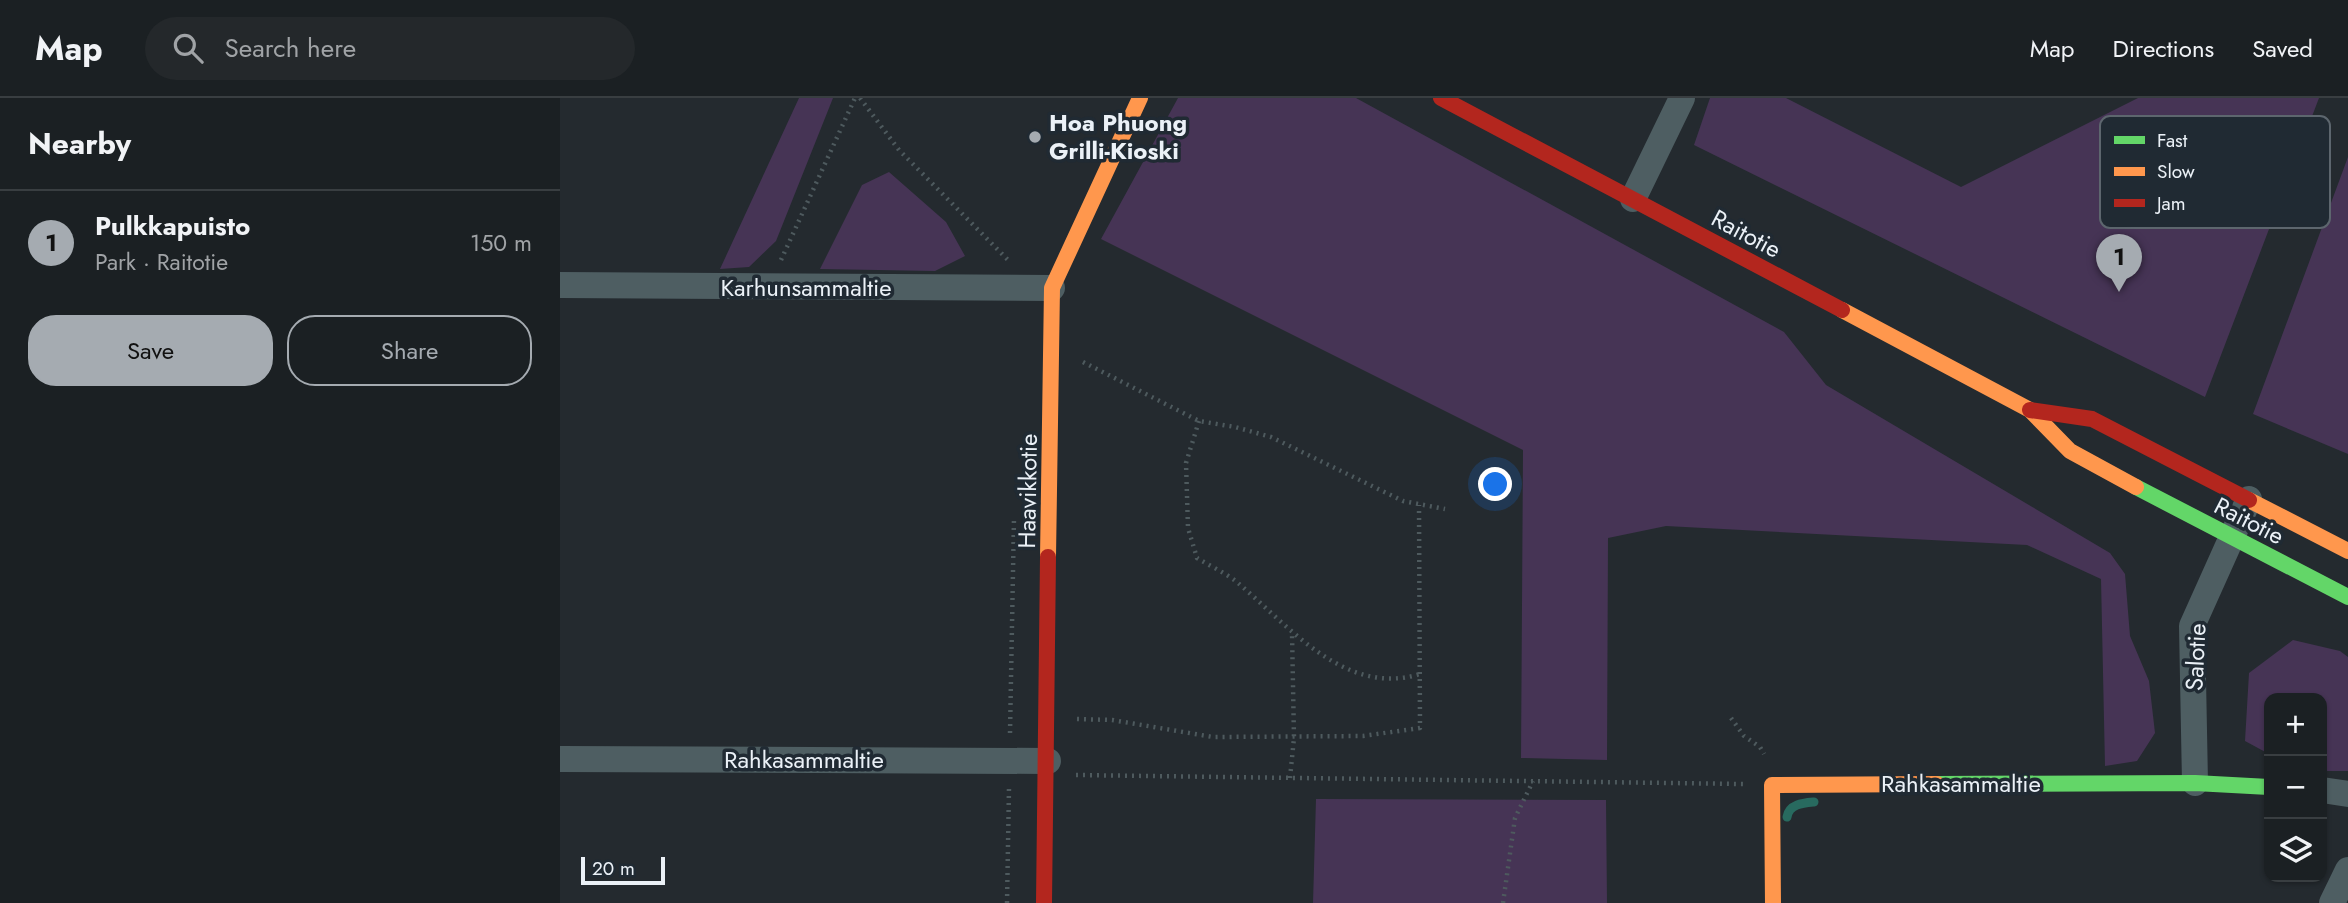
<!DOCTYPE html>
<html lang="en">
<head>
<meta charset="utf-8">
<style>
  body { margin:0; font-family:Jost,sans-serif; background:#24282b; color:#f1f3f6 }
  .controls { position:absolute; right:21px; bottom:21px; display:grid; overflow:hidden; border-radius:14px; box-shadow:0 2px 5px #0004 }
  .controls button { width:63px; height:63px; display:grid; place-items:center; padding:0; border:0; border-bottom:2px solid #393e41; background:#1b2023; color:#f1f3f6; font:35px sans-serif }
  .scale { position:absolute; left:21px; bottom:18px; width:84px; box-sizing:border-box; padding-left:7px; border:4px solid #ebf1f7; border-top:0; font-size:19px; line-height:24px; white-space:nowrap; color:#ebf1f7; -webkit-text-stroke:5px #202a33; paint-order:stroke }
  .you { position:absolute; left:936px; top:387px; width:24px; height:24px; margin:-18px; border:5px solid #fff; border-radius:50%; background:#1a73e8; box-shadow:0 0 0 10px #1a73e833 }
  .badge { display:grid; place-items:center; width:46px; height:46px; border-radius:50%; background:#a5abb1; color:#111; font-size:23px; font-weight:700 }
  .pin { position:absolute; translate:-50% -58px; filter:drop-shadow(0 2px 4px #0008) }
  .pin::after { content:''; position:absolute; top:37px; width:24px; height:21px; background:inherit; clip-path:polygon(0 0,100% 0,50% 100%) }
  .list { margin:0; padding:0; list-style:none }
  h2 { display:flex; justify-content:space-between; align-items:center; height:91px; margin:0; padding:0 28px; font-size:30px }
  h2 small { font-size:23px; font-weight:400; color:#a0a3a6 }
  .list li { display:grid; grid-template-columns:46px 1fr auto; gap:21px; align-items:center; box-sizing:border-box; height:105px; padding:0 28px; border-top:2px solid #393e41 }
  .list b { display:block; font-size:26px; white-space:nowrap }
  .list p { margin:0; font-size:23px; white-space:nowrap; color:#a0a3a6 }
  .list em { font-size:23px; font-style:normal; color:#a0a3a6 }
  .actions { display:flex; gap:14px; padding:21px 28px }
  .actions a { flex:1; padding:16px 0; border:2px solid #a5abb1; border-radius:28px; text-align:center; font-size:24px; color:#a5abb1 }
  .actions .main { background:#a5abb1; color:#111 }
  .icon { flex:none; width:38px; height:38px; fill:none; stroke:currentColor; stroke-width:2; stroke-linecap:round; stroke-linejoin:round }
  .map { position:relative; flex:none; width:1788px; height:805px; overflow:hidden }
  header { display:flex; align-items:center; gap:42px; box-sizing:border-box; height:98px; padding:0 35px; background:#1b2023; border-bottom:2px solid #393e41 }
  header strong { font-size:33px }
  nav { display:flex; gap:38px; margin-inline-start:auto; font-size:24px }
  .search { width:490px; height:63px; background:#24282b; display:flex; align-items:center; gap:18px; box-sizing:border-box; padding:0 24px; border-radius:38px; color:#a0a3a6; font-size:26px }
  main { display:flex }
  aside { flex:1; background:#1b2023 }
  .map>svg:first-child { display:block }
  .green { fill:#463455 }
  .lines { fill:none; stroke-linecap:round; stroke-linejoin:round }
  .stream { stroke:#286a5f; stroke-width:9 }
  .path { stroke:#4e5a5e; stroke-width:4.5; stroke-dasharray:2 5; stroke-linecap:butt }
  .street { stroke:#4e5e62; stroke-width:26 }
  .fast { stroke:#63d668; stroke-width:16 }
  .slow { stroke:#ff974d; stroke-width:16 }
  .jam { stroke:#b3261e; stroke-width:16 }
  .poi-dot { fill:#a5abb1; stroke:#202a33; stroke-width:2.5 }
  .labels { text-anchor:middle; stroke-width:7; stroke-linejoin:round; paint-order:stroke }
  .poi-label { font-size:24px; font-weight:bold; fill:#ebf1f7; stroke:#202a33; text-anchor:start }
  .street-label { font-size:24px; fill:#ebf1f7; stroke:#202a33 }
  .key { fill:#202a33; stroke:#5d666e; stroke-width:2 }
  .key-label { font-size:19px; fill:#ebf1f7 }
</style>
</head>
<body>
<header>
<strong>Map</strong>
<div class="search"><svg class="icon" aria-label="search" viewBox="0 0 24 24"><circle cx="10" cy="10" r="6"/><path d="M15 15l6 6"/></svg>Search here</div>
<nav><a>Map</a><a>Directions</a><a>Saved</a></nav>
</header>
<main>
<aside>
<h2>Nearby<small></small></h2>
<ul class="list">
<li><span class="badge">1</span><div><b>Pulkkapuisto</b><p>Park · Raitotie</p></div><em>150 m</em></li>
</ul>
<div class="actions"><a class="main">Save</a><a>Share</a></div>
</aside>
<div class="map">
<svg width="1788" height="805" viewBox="0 0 1788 805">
  <rect width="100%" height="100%" fill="#242a2f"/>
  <path class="green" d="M239,0H273L216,143L189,169L160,171Z
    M618,0H796L1224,234L1266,287L1550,455L1565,476L1570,538L1589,583L1595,635L1577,663L1545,668L1541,481L1467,447L1106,428L1048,440L1047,662L961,660L963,352L541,141Z
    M1150,0H1226L1401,89L1578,0H1759L1645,299L1134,47Z
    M1788,59V356L1693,316Z
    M329,74L386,124L405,158L375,173L260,171L302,87Z
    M1733,542L1780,553L1788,559V673H1762V600H1709V656L1685,643L1689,575Z
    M756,701L1046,702L1047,805H753Z"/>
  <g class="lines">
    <path class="stream" d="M1227,719C1229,706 1243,705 1254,704"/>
    <path class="path" d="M300,0L339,52L450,164
      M221,162L295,0
      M523,264L639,323L675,329L711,339L843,403L885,411
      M639,323L626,365L628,430L637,460C650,468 666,475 678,485C730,529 785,599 860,576
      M1171,620L1184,638L1200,649L1204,656
      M517,621L552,622L653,639L803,638L860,630L859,407
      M450,635L454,420
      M516,677L1183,686
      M730,680L734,640L732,534
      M447,805L449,690
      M943,805L955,720L973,683"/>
    <path class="street" d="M1073,101L1122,0
      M0,187L492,190
      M0,661L488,663
      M1635,685L1632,528L1689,401
      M1762,692L1788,696
      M1772,805L1788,772"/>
    <path class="fast" d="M1576,389L1788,499
      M1377,686L1635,685L1709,689"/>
    <path class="slow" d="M1282,212L1470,312L1510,353L1576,389
      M1689,402L1788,453
      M488,459L492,190L580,0
      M1213,805L1212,687L1377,686"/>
    <path class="jam" d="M881,0L1282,212
      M1470,312L1532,321L1689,402
      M484,805L488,459"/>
  </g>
  <circle class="poi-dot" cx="475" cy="39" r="7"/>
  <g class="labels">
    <g class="poi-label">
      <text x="489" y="33">Hoa Phuong<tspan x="489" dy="28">Grilli-Kioski</tspan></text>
    </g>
    <g class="street-label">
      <text transform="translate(1186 136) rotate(28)" y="8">Raitotie</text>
      <text x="246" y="198">Karhunsammaltie</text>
      <text transform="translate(468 393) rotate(-89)" y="8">Haavikkotie</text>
      <text transform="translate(1689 423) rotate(27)" y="8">Raitotie</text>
      <text transform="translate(1636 559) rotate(-87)" y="8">Salotie</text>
      <text x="244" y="670">Rahkasammaltie</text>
      <text x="1401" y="694">Rahkasammaltie</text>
    </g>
  </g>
  <rect x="1540" y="18" width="230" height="112" rx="10" class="key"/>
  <rect x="1554" y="38" width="31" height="8" fill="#63d668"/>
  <rect x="1554" y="69" width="31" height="9" fill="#ff974d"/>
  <rect x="1554" y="101" width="31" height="8" fill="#b3261e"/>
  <g class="key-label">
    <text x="1597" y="49">Fast</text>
    <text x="1597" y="80">Slow</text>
    <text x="1597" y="112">Jam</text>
  </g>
</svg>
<div class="controls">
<button>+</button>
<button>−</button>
<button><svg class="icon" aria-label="layers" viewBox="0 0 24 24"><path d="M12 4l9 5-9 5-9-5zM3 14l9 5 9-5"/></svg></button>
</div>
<div class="scale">20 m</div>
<div class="you"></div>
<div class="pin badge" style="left:1559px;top:194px">1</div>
</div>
</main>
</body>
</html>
